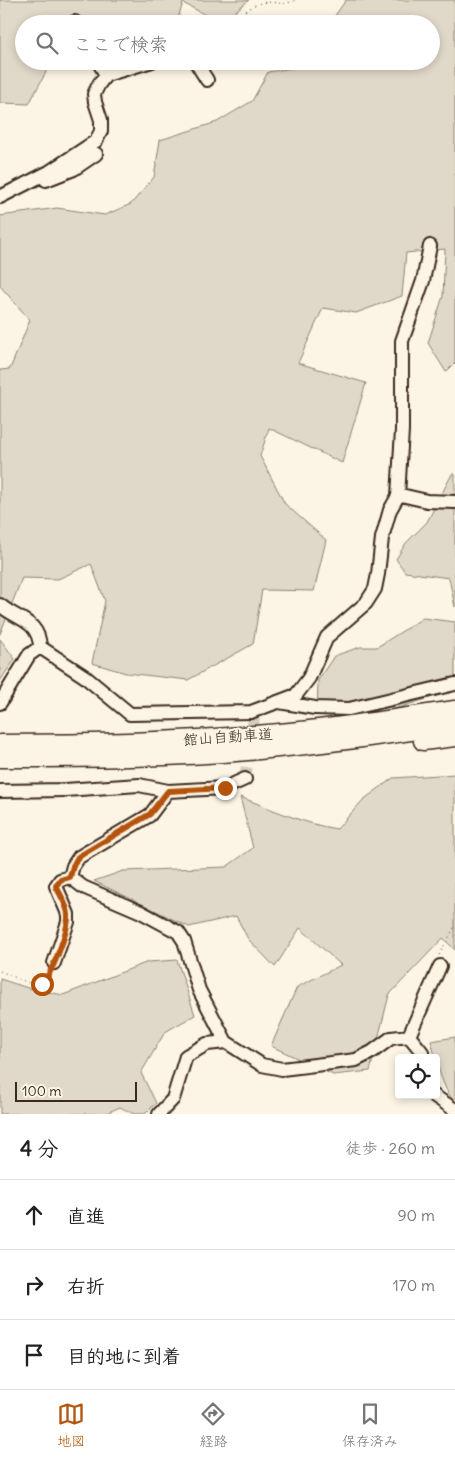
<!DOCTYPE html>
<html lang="ja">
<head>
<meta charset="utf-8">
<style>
  body { margin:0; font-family:Delius,"Klee One",sans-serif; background:#f2f2f2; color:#202124 }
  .controls { position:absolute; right:15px; bottom:15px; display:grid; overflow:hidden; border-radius:5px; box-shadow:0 2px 8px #0003 }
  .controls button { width:45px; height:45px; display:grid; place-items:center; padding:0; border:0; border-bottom:1px solid #e0e0e0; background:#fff; color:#202124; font:25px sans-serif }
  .scale { position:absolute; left:15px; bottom:12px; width:122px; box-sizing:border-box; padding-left:5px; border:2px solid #3b2a1e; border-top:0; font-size:14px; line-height:18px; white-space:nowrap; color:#3b2a1e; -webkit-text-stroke:4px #fcf5e5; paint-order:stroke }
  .stop { position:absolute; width:15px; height:15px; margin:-11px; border:4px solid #b45309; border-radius:50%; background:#fff }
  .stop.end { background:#b45309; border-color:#fff; box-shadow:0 1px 5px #0008 }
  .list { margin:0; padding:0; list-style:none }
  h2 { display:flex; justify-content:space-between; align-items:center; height:65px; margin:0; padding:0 20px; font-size:21px }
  h2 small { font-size:16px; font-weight:400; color:#757577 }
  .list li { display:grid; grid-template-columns:32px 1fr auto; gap:15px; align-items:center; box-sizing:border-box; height:70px; padding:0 20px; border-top:1px solid #e0e0e0 }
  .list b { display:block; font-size:19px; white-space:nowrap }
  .list em { font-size:16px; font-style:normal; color:#757577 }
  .icon { flex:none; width:28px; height:28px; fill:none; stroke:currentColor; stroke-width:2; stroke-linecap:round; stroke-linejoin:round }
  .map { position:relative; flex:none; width:455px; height:1114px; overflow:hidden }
  .search { position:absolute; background:#fff; box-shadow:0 2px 8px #0003; left:15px; right:15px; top:15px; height:55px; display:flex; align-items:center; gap:12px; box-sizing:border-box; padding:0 18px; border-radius:28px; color:#757577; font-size:19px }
  .sheet { height:275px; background:#fff }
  nav { display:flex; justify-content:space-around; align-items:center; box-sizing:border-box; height:70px; border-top:1px solid #e0e0e0; background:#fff; font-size:14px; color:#757577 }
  nav a { display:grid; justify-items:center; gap:2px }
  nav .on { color:#b45309 }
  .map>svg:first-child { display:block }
  .green { fill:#e0d8c8; stroke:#8e8173 }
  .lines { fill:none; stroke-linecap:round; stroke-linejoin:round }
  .minor-tunnel { stroke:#d5ccbd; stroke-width:12; stroke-dasharray:12 6; stroke-linecap:butt }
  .minor-casing { stroke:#3b2a1e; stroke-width:16 }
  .highway-casing { stroke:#3b2a1e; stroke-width:21 }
  .path { stroke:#3b2a1e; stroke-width:1; stroke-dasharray:1 4; stroke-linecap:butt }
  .minor { stroke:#fcf5e5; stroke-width:12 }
  .highway { stroke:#fcf5e5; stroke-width:18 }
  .route { stroke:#b45309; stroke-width:6 }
  .labels { text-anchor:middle; stroke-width:4; stroke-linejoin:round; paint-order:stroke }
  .street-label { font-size:15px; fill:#3b2a1e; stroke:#fcf5e5 }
</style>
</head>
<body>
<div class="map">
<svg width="455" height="1114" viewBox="0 0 455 1114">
  <rect width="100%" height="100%" fill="#fcf5e5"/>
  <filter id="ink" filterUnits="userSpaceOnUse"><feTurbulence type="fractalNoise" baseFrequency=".02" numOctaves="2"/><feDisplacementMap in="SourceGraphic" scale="10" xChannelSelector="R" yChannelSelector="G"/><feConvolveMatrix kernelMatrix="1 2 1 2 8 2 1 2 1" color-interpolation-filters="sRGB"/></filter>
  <g filter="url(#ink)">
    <path class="green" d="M0,0H249L221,23L183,3L176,24H94L86,18L59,24H24V61H46V72L29,104L0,103Z
      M346,0H455V363L446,372L428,343L443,296L445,249L406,253L402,296L356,313L323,308L298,363L366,383L342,463L269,428L260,456L285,504L326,540L314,591L262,590L253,644L188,680L126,673L92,663L105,601L91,564L58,579L22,578L0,634V370L10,369L30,320L0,286V216L57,208L105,215L131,204L154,177L160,140L217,122L252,101L268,72L299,67L303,61H431V24H329Z
      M452,474H455V607L449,578L405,572L396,559L406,543L427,522Z
      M423,618L455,622V690L388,711L317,715L318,680L334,656L360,647H377Z
      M0,639L15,659L0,681Z
      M455,774V950L443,938L389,995L370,1071L333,1075L271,1046L297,987L341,965L300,928L275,967L248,939L236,916L189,927L94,881L123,871L226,867L253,848L240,797C273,809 303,824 337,829L363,800L393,778Z
      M177,960L195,1015L165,1032L141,1073L156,1103L145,1114H134L120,1107L104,1114H0V979L28,988L63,995L148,962Z
      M455,1037V1102C442,1090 436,1058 431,1041Z"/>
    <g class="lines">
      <path class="minor-tunnel" d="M245,779L254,718"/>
      <defs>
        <path id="minor" d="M75,22L76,24
          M98,61L106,75
          M195,61L207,80
          M46,180L74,169L96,154
          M0,197L49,172L96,141L101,131V120L95,102L94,94L99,84L106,75L152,61
          M398,496L402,430V341L423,281L430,246
          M0,605C17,620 39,620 40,647
          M40,647L84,676L130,714L251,712L296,695L309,678L327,637L366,603L375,589L378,574L382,538L390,510L398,496L401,495L427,501L455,502
          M279,702L315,708L349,709L455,684
          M0,703L29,655L40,647
          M0,791L65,790L139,785L168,791L225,788L245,779
          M70,877L83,887L141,912L178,932L184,941L199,990L226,1042L262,1065L282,1069L356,1060L372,1052L391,1038L409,1036
          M70,877L73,866L79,857L150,815L168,791
          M54,963L68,922V914L56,886L60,880L70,877
          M409,1036L440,966
          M409,1036L422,1052V1058
          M433,1095L455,1110
          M159,1114L173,1099L186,1056L207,1044L226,1042"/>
        <path id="highway" d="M423,741L455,737
          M0,744C85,744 170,742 255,735C322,730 389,720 455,710
          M0,758C86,758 173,758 259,750C324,744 390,735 455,724"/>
      </defs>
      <use href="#minor" class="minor-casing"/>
      <use href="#highway" class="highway-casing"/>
      <path class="path" d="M231,24C240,17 250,5 261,3C274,0 281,7 296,0
        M439,955L455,926
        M0,971L31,984H42L50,972"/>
      <use href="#minor" class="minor"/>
      <use href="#highway" class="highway"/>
    </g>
  </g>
  <g class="lines" filter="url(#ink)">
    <path class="route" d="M42,984C52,973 69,930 68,915C68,906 60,895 56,886L60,880L70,877L73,866L78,857L150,814L168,791L225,788"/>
  </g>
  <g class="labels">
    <g class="street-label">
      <text transform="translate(228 737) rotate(-4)" y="5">館山自動車道</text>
    </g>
  </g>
</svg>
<div class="controls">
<button><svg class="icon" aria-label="locate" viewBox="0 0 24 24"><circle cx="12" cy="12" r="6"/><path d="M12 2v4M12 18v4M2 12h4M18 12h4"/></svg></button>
</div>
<div class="scale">100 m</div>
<div class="stop" style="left:42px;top:984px"></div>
<div class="stop end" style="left:225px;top:788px"></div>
<div class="search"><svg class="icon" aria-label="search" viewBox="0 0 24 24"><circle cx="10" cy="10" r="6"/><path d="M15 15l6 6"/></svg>ここで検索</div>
</div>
<section class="sheet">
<h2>4 分<small>徒歩 · 260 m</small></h2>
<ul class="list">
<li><svg class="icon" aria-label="ahead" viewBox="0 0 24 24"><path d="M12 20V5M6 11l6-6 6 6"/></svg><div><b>直進</b></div><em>90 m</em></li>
<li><svg class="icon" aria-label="right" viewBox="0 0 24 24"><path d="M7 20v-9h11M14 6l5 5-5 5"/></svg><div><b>右折</b></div><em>170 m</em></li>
<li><svg class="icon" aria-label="arrive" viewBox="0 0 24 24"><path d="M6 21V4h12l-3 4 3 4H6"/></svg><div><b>目的地に到着</b></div></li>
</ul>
</section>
<nav>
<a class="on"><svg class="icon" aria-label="map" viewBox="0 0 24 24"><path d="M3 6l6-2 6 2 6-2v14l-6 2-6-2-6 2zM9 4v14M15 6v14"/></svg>地図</a>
<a><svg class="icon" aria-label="directions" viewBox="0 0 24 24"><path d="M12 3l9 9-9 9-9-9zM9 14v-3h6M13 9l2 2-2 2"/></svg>経路</a>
<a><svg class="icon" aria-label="saved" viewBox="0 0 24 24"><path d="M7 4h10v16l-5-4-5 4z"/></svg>保存済み</a>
</nav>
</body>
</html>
